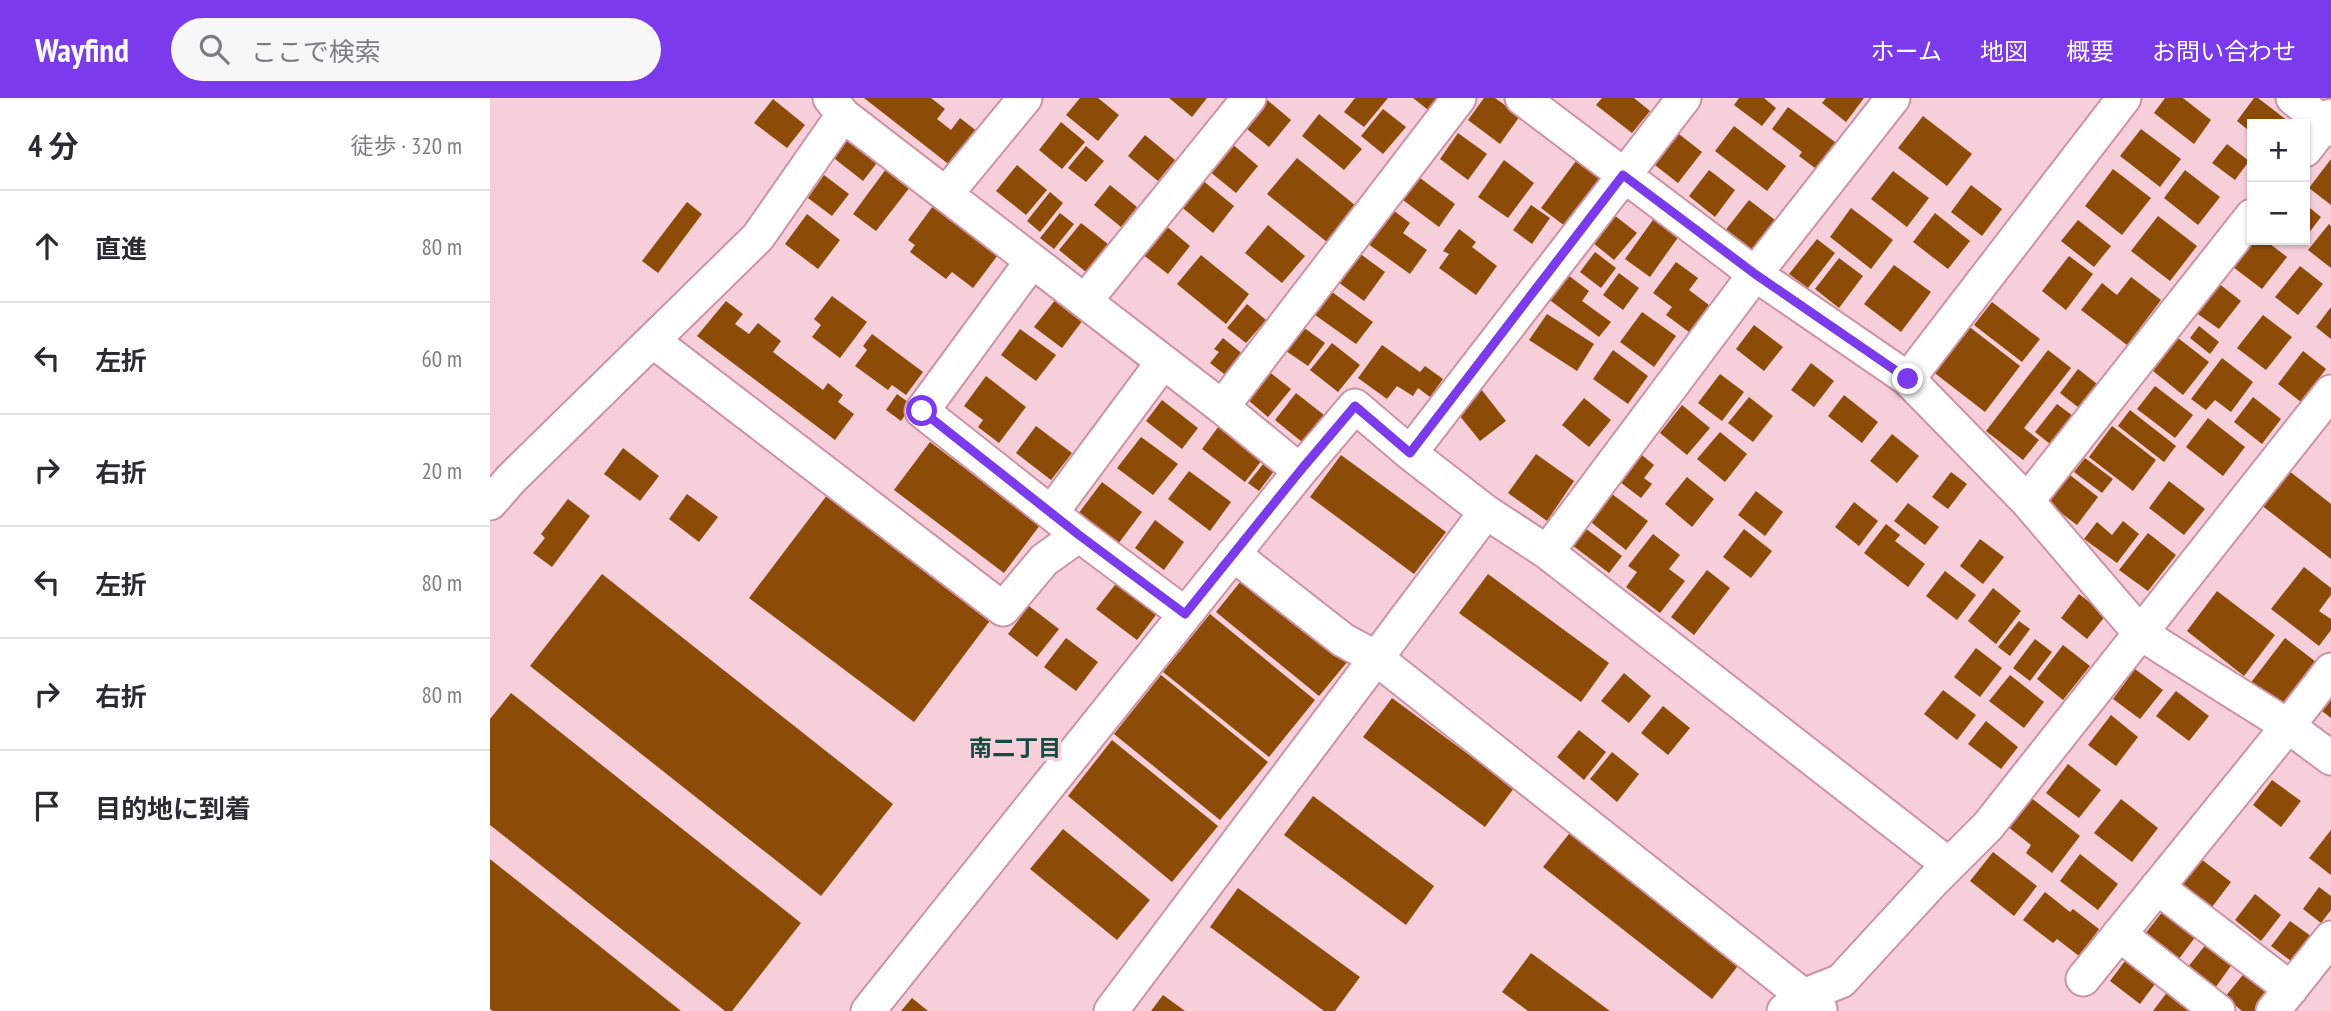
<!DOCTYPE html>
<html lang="ja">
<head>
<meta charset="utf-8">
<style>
  body { margin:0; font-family:"PT Sans Narrow","Noto Sans JP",sans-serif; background:#f7f7f7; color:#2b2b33 }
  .controls { position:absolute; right:21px; top:21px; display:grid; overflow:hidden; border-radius:0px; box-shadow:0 2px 5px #0004 }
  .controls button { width:63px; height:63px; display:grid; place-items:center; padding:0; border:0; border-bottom:2px solid #e1e1e2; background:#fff; color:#2b2b33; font:35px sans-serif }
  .stop { position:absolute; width:21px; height:21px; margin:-16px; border:5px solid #7c3aed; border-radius:50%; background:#fff }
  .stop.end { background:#7c3aed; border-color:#fff; box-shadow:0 2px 7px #0008 }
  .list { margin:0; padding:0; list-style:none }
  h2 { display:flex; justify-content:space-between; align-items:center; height:91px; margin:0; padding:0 28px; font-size:30px }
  h2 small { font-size:23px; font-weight:400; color:#7c7c81 }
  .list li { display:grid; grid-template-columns:46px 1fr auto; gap:21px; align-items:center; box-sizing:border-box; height:112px; padding:0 28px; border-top:2px solid #e1e1e2 }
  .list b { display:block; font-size:26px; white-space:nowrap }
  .list em { font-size:23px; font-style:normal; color:#7c7c81 }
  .icon { flex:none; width:38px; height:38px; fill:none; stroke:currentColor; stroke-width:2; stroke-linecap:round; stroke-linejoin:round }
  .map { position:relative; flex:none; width:1841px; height:913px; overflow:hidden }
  header { display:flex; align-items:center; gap:42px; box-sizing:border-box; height:98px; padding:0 35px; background:#7c3aed; color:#fff }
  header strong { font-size:33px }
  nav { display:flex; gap:38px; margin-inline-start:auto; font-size:24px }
  .search { width:490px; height:63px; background:#f7f7f7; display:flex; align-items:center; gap:18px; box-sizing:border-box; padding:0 24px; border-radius:38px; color:#7c7c81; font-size:26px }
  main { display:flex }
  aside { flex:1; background:#fff }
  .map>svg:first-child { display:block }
  .building { fill:#8c4c07 }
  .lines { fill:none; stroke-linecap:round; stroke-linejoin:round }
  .minor-casing { stroke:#cf91a4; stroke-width:37 }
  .minor { stroke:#fff; stroke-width:33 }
  .route { stroke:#7c3aed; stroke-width:9 }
  .labels { text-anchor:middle; stroke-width:7; stroke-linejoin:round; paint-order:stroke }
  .neighbourhood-label { font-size:23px; font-weight:bold; fill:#134c42; stroke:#f7cfdb }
</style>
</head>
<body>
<header>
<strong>Wayfind</strong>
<div class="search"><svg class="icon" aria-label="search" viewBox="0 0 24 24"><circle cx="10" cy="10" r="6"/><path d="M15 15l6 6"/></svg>ここで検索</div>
<nav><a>ホーム</a><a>地図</a><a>概要</a><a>お問い合わせ</a></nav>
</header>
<main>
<aside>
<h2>4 分<small>徒歩 · 320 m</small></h2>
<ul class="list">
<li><svg class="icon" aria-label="ahead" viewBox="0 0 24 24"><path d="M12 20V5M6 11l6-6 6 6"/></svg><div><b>直進</b></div><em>80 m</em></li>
<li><svg class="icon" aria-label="left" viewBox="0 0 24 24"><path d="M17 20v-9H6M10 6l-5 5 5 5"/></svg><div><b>左折</b></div><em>60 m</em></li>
<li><svg class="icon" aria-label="right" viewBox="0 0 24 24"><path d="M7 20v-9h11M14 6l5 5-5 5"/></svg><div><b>右折</b></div><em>20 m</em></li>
<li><svg class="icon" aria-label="left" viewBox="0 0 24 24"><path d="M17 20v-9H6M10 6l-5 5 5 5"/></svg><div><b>左折</b></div><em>80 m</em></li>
<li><svg class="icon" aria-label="right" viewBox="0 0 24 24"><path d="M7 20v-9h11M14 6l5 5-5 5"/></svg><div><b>右折</b></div><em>80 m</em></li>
<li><svg class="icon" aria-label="arrive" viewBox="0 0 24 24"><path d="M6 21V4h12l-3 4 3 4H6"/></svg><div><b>目的地に到着</b></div></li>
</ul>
</aside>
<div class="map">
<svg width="1841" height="913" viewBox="0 0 1841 913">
  <rect width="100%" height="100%" fill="#f7cfdb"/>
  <path class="building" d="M374,0H441L455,11L447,21L461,32L470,20L488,34L461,68Z
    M590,0H608L629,17L608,43L576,17Z
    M679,0H717L702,19Z
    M775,0L801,22L779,49L752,27Z
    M865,0H898L874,29L854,14Z
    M923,0H954L942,15Z
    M994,0H1005L1030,18L1010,46L978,22Z
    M1112,0H1144L1160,13L1142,35L1106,7Z
    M1249,0H1274L1286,10L1272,28L1244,7Z
    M1336,0H1374L1356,24L1332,5Z
    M1675,0H1693L1721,22L1704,46L1664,15Z
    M1764,0H1768L1802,26H1762V35L1747,23Z
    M283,1L315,27L297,50L264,25Z
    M1298,9L1349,47L1329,73L1309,58L1312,54L1282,31Z
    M893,11L916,29L893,56L871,38Z
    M829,16L872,51L854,72L812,38Z
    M1433,18L1482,56L1457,88L1408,50Z
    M571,24L595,44L572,71L549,52Z
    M1244,28L1296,68L1277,93L1225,53Z
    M359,31L393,57L373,83L340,57Z
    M1651,31L1691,61L1670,89L1630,58Z
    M1185,33L1212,54L1188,85L1161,64Z
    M968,35L997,56L978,82L950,61Z
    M655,37L685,62L668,83L638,58Z
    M741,45L768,68L746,95L719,73Z
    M1737,46L1759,63L1745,82L1722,65Z
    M596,48L614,63L596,84L578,70Z
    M807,60L866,108L837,144L777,96Z
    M1841,61V107L1819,90Z
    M1014,62L1044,85L1018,120L988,99Z
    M1086,63L1114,83L1079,131L1051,110Z
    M527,67L557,92L536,117L506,93Z
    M396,71L420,89L386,133L363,116Z
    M1623,71L1661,100L1632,137L1595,108Z
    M1219,72L1245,92L1225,119L1199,98Z
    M1695,72L1730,99L1708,127L1674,100Z
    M1403,73L1439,100L1417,129L1381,101Z
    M334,77L359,96L342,118L318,100Z
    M930,80L965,106L949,129L913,102Z
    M711,81L744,108L723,135L689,107Z
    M620,87L647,109L631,129L604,107Z
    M1481,87L1512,111L1492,138L1461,114Z
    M560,94L573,105L550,134L537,123Z
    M1259,102L1289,125L1261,161L1231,138Z
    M197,104L212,116L168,175L152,163Z
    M446,104L511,153L483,190L462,174L456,181L420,154L425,147L418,142Z
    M1815,106L1831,119L1815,140Z
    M1041,107L1060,120L1042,146L1023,132Z
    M899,109L920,125L913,135L937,152L920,176L874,143Z
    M1361,110L1403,142L1381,171L1340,139Z
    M1119,113L1147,135L1124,162L1097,140Z
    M570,115L584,126L564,151L550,140Z
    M1445,115L1480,143L1458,171L1423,144Z
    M317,116L350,142L328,171L295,146Z
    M1668,118L1707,148L1680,183L1641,153Z
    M1165,119L1189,138L1160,179L1135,161Z
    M1588,122L1621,148L1604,169L1571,143Z
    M591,125L618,146L596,174L569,152Z
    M1839,126L1841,128V170L1818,152Z
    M675,127L700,148L678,176L652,156Z
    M778,127L815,158L792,185L755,155Z
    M969,131L986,144L982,149L1007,168L986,197L949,170L959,156L953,153Z
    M1327,141L1345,155L1318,190L1299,176Z
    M1764,142H1775L1797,159L1772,191L1743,169Z
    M1105,154L1126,170L1111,190L1090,174Z
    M869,155L895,174L874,203L848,184Z
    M711,157L759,196L736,226L687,186Z
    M1579,158L1603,176L1576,212L1552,193Z
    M1349,160L1373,178L1349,210L1325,191Z
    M1186,164L1208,180L1199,192L1219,207L1199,234L1176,217L1182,209L1163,195Z
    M1404,167L1441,194L1411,234L1374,206Z
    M1810,168L1833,186L1808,217L1785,199Z
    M1129,175L1149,190L1133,212L1113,197Z
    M1078,177L1099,193L1092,203L1121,224L1109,239L1057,200Z
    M1641,179L1671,202L1637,247L1591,212L1612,185L1627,197Z
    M1728,185L1751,203L1729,231L1705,214Z
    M842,194L883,224L866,246L825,217Z
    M342,198L377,224L350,260L322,239L331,227L324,221Z
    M566,201L593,222L572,250L544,229Z
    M236,203L253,216L245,226L259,236L268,225L291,243L283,254L333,292L338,285L353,297L348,304L364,316L345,342L207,238Z
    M1502,204L1550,241L1532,264L1484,227Z
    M757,206L776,222L756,245L737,230Z
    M1841,209V241L1826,229Z
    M1152,214L1186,238L1164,269L1130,244Z
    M1057,216L1104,246L1087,273L1039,242Z
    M1773,217L1802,239L1776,272L1747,250Z
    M1264,227L1293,249L1274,273L1246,251Z
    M1477,227L1530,268L1495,314L1442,273Z
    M1709,228L1729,244L1720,256L1700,240Z
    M813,229L835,245L818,268L796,253Z
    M530,231L566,257L546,283L511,257Z
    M382,236L433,274L416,297L402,287L398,292L365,268L377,252L373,248Z
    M733,240L755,258L738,279L720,265L729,254L724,251Z
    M1688,240L1719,264L1693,297L1663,273Z
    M842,245L870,267L848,294L820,272Z
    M892,247L930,274L935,268L953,281L940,299L928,290L923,298L907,288L897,301L868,280Z
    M1123,252L1158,278L1138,306L1103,281Z
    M1558,252L1581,270L1534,330L1549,342L1533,362L1496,333Z
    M1813,253L1836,271L1811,304L1788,286Z
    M1732,260L1763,284L1741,314L1725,302L1716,312L1701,301Z
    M1321,265L1344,283L1324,309L1301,292Z
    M773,269L801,291L778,319L751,296Z
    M1588,271L1611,289L1593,313L1570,295Z
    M1230,276L1254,294L1232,323L1208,305Z
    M496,278L536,309L509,345L488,329L493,322L474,308Z
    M1665,288L1703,317L1685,340L1647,311Z
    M991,291L1016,323L990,343L965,312Z
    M806,295L834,317L812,344L785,322Z
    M407,296L422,307L411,323L396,312Z
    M1354,297L1388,324L1372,345L1338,318Z
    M1259,299L1283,318L1263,344L1238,325Z
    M1763,299L1791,321L1772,346L1744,324Z
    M1094,300L1121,322L1099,349L1072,327Z
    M672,302L708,330L692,351L656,323Z
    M1567,306L1587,321L1565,350L1545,334Z
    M1192,307L1220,330L1197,357L1170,335Z
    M1640,312L1686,348L1674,364L1628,328Z
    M1718,320L1755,349L1733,378L1696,349Z
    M731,325L775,358L755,384L712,351Z
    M546,328L582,355L561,382L526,355Z
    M1622,328L1666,362L1643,393L1599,359Z
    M1230,334L1257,356L1235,384L1207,361Z
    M1402,336L1429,358L1407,385L1380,363Z
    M651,339L688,366L663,397L627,370Z
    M440,344L550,427L514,475L404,392Z
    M133,350L169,378L150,403L114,376Z
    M1147,353L1164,367L1154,380L1162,386L1151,400L1126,381Z
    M1046,356L1084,383L1057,423L1018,395Z
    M851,357L956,434L924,476L820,399Z
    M1595,360L1623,381L1612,395L1584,374Z
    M774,365L784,373L769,393L758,385Z
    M1793,368L1841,406V461L1766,403Z
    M699,373L741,404L720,433L678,401Z
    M1461,374L1477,386L1458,411L1442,399Z
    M1580,377L1608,399L1587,427L1558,405Z
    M1197,379L1224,401L1202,429L1175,406Z
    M1679,383L1715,411L1694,437L1659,410Z
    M612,384L652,414L628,446L588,416Z
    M341,392L505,516L424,624L259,500Z
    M1118,393L1158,423L1136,452L1097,421Z
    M1266,393L1293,414L1275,438L1248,417Z
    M197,396L228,419L209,444L179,421Z
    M78,401L100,418L62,469L43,455L55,440L51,436Z
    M1364,404L1388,423L1369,448L1345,429Z
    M1418,405L1449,429L1435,447L1404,423Z
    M665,422L694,444L674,472L645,450Z
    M1633,423L1649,436L1627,465L1594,441L1607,424L1622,437Z
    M1396,426L1410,437L1405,443L1435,466L1418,489L1374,455Z
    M1095,430L1132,458L1119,475L1082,447Z
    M1254,431L1282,453L1261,480L1233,459Z
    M1658,435L1686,457L1658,493L1629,472Z
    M1163,436L1190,457L1179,471L1195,483L1170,515L1136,489L1147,474L1138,468Z
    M1490,441L1514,459L1493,486L1470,468Z
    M1814,469L1841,490V497L1829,513L1841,521V532L1829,548L1781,511Z
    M1217,472L1240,490L1204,537L1181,519Z
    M1455,473L1486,497L1467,522L1436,498Z
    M112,476L403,706L331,798L40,568Z
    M998,476L1119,565L1091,604L969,515Z
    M632,478L672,509L647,542L606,511Z
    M755,478L858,563L829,598L726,514Z
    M1503,490L1531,513L1506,546L1478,523Z
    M1727,493L1785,537L1754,578L1697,533Z
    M1589,496L1616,517L1597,541L1571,520Z
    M539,508L569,531L547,559L518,536Z
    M720,516L825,602L779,659L673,574Z
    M1529,523L1540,531L1520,558L1508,549Z
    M576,540L608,564L586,593L554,569Z
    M1795,540L1826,564L1790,611L1759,587Z
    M1545,541L1562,554L1540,583L1523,570Z
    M1573,547L1600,568L1573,602L1547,581Z
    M1486,550L1512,570L1490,599L1464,579Z
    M1645,571L1673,592L1650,621L1623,601Z
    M1134,575L1161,598L1139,625L1111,603Z
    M671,577L778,664L730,722L624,636Z
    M1520,577L1554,604L1534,630L1499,603Z
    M1453,592L1486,617L1467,642L1434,616Z
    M1686,593L1719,618L1699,643L1666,618Z
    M1841,593V620L1828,610Z
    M21,595L311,825L242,913H235L0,727V621Z
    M902,600L1024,690L995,729L873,639Z
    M1173,608L1200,630L1178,657L1151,635Z
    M1621,617L1648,639L1626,668L1598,647Z
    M1496,623L1528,649L1511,671L1478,646Z
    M1089,632L1116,654L1094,682L1067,659Z
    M622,642L728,728L682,784L578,698Z
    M1122,654L1149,676L1127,704L1100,681Z
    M1578,666L1611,692L1589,720L1556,695Z
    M1782,682L1811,703L1791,729L1763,707Z
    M823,698L944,788L916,827L794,737Z
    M1540,699L1590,738L1562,775L1536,755L1541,747L1517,728Z
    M1631,701L1668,730L1642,764L1604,735Z
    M573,731L660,802L627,842L540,771Z
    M1082,732L1251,864L1222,901L1053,769Z
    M1841,732V777L1819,760Z
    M1503,754L1547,788L1524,818L1480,783Z
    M1590,756L1628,786L1608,812L1570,783Z
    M0,761L191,913H3L0,911Z
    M1711,761L1741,784L1722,809L1692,786Z
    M1829,789L1841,798V812L1831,825L1813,811Z
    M748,790L870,879L845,913H834L720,829Z
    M1555,794L1580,814L1583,811L1609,831L1589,858L1567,841L1563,845L1533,822Z
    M1765,796L1791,817L1771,843L1745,822Z
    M1673,813L1706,838L1688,862L1655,836Z
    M1800,823L1825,841L1805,866L1781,848Z
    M1717,845L1743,865L1725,890L1698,869Z
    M1041,855L1120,913H1038L1012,894Z
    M1635,863L1665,886L1650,906L1620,883Z
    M1756,873L1784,895L1770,913H1752L1735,899Z
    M1678,893L1703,913H1663Z
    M673,897L695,913H661Z
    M422,900L438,913H411Z"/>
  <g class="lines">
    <defs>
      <path id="minor" d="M340,0L353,17L732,309L810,373
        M1032,0L1265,176L1418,281L1537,403L1650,535L1798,628L1841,660
        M1803,0L1841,31
        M1815,52L1841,18
        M456,96L535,0
        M542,163L432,313L589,437
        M595,203L759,0
        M163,243L513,511L554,462L589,437L695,516
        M1418,281L1634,0
        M732,309L969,0
        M920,355L1194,0
        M1537,403L1762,118
        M0,405L21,381L268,139L353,17
        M561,415L673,264
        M1057,454L1265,176L1403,0
        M743,456L853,542L886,560L1330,911
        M1667,789L1801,891
        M1629,836L1728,913
        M1593,881L1798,628L1841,572
        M378,913L810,373L865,308L920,355L996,414L1057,454L1459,767
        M621,913L996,414
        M1294,913L1313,898L1351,883L1442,784L1498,728L1841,294
        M1783,913L1841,840"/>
    </defs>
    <use href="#minor" class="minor-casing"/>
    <use href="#minor" class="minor"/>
  </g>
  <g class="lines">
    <path class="route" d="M432,313L589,437L695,516L810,373L865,308L920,355L1133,77L1265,176L1418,281"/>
  </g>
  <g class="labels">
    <g class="neighbourhood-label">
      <text x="525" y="658">南二丁目</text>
    </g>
  </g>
</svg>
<div class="controls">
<button>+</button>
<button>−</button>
</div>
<div class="stop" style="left:432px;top:313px"></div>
<div class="stop end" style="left:1418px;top:281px"></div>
</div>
</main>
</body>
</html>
